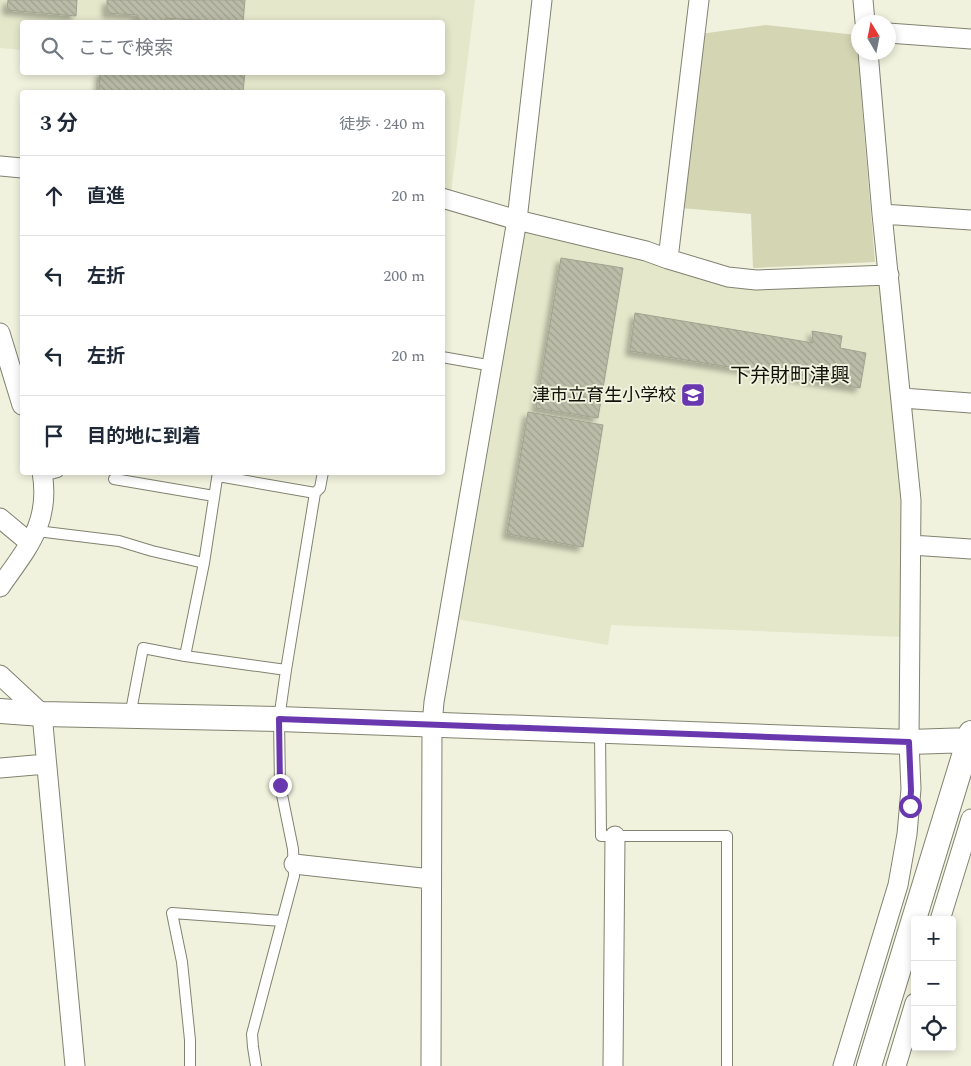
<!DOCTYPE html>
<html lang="ja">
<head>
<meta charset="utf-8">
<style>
  body { margin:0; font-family:Spectral,"Noto Sans JP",serif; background:#f2f2f3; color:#1f2937 }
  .controls { position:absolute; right:15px; bottom:15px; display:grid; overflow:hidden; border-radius:5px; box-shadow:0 2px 8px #0003 }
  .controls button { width:45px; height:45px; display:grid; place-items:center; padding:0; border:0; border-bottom:1px solid #e0e1e3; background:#fff; color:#1f2937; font:25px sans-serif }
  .compass { position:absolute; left:851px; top:15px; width:45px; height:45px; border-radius:50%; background:#fff; box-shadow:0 2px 8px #0003; rotate:350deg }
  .stop { position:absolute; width:15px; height:15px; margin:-11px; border:4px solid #6938af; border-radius:50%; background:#fff }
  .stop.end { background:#6938af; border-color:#fff; box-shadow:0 1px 5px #0008 }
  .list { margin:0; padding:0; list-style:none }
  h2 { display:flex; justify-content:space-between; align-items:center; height:65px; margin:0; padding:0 20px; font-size:21px }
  h2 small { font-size:16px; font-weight:400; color:#747a83 }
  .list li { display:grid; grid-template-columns:32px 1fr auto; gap:15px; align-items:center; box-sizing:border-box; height:80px; padding:0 20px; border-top:1px solid #e0e1e3 }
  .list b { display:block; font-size:19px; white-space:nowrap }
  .list em { font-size:16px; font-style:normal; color:#747a83 }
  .icon { flex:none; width:28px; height:28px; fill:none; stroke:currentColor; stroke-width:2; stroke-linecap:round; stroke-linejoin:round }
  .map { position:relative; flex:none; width:971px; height:1066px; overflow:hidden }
  .search { position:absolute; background:#fff; box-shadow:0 2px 8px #0003; left:20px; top:20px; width:425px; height:55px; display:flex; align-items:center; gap:12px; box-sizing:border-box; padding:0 18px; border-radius:5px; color:#747a83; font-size:19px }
  .panel { position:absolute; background:#fff; box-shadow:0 2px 8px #0003; left:20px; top:90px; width:425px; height:385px; border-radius:5px }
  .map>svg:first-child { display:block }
  .built { fill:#e4e7ca }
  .green { fill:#d3d5b3 }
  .building { fill:url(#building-back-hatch); stroke:#a1a28f; filter:url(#shadow) }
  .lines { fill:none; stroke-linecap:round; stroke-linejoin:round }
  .service-casing { stroke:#818270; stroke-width:12 }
  .minor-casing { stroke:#818270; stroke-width:21 }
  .tertiary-casing { stroke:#818270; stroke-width:26 }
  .service { stroke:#fff; stroke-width:10 }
  .minor { stroke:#fff; stroke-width:19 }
  .tertiary { stroke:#fff; stroke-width:24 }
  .route { stroke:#6938af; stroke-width:6 }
  .labels { text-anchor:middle; stroke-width:4; stroke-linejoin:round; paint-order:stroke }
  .poi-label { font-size:18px; fill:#10110a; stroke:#f0f2dd; text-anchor:end }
  .quarter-label { font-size:20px; fill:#10110a; stroke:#f0f2dd }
</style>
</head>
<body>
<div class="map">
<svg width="971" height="1066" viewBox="0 0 971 1066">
  <defs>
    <pattern id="building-back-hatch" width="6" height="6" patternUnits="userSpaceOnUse" patternTransform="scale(1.25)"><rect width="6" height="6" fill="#babca8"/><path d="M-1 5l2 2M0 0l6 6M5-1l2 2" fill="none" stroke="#9fa18f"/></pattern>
    <filter id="shadow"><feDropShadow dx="-4.5" dy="4.5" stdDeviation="2.5" flood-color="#0004"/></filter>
  </defs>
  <rect width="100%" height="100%" fill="#f0f2dd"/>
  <path class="built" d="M0,0H475L451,193L443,191L442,92H96L97,73L442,72V22H22V50L0,48Z
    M528,228L666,265L880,279L902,503L901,637L611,625L608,645L456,619L523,233Z"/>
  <path class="green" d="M766,25L856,35L875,262L753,268L751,214L681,208L700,34Z"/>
  <path class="building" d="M8,0H77L76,16L7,10Z
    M107,0H245L243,22H226L165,18V22H137L138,15L107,13Z
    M100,72H245L243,92H99Z
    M561,258L623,268L598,418L536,408Z
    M635,313L813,343L812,331L842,336L840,348L866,353L860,388L630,351Z
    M528,412L603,425L583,547L507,534Z"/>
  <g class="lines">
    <defs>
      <path id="service" d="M442,357L493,366
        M43,476L58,472
        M218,476L315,493
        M114,479L214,496
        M37,531L119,541L152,551L204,563
        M185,656L204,563L218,472
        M130,716L143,648L185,656L286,670
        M600,731L601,836H727V1066
        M190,1066V1040L182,962L172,913L282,921
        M256,1066L253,1047L252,1034L294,876L293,849L280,785L279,719L286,670L315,493L320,488L323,472"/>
      <path id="minor" d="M863,0L865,22
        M888,33L971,39
        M0,166L22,168
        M442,198L517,220L646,251L668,259L728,277L756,280L889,275
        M882,214L971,220
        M668,259L699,0
        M0,333L22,405
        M902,398L971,403
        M0,518L30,543
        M911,545L971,549
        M0,587C27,548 51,523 42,472
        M0,675L42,714L75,1066
        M0,768L46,764
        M294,864L431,879
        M940,920L971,819
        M431,1066L432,725L434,702L517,220L542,0
        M613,1066L615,836
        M843,1066L898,885L907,834L911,789L909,742L911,500L882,214L868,52
        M896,1066L915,1003"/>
      <path id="tertiary" d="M0,711L42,714L279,719L909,742L971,740
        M869,1066L971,733"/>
    </defs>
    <use href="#service" class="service-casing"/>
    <use href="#minor" class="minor-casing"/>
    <use href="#tertiary" class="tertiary-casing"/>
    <use href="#service" class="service"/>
    <use href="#minor" class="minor"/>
    <use href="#tertiary" class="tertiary"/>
  </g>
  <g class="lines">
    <path class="route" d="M280,785L279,719L909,742L911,790L910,806"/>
  </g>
  <defs>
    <symbol id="school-square" viewBox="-11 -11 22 22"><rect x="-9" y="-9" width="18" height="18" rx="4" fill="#6938af" stroke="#f0f2dd"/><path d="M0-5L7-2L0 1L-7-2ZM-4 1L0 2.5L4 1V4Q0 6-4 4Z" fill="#fff"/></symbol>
  </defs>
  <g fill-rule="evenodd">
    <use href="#school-square" x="679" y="381" width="28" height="28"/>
  </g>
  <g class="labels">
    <g class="poi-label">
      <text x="676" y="401">津市立育生小学校</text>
    </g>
    <g class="quarter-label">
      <text x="790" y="382">下弁財町津興</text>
    </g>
  </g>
</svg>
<div class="controls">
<button>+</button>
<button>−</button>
<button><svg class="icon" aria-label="locate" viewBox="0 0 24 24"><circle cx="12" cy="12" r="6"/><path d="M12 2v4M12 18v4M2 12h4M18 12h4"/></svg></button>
</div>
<svg class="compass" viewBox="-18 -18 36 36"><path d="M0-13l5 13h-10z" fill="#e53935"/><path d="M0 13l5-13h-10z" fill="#747a83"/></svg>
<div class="stop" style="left:910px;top:806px"></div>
<div class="stop end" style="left:280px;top:785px"></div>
<div class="search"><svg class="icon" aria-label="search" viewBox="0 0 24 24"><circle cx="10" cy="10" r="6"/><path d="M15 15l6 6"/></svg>ここで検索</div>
<section class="panel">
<h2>3 分<small>徒歩 · 240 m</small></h2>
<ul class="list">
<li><svg class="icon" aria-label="ahead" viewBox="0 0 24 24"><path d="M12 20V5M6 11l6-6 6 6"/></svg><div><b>直進</b></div><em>20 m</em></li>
<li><svg class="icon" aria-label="left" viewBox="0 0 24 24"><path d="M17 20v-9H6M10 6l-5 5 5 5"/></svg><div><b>左折</b></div><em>200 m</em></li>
<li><svg class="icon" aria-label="left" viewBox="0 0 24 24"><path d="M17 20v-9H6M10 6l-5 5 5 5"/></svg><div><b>左折</b></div><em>20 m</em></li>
<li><svg class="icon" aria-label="arrive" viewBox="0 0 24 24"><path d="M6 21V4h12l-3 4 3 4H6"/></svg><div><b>目的地に到着</b></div></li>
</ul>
</section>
</div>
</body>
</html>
